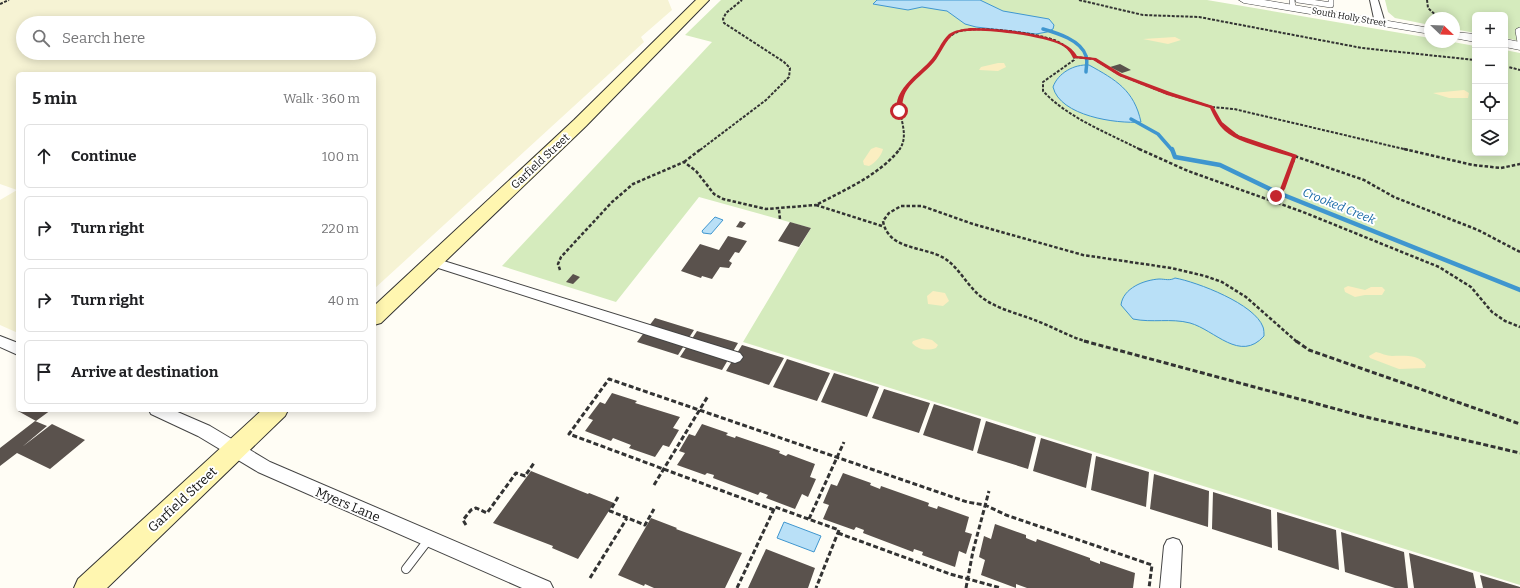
<!DOCTYPE html>
<html lang="en">
<head>
<meta charset="utf-8">
<style>
  body { margin:0; font-family:Bitter,serif; background:#f2f2f2; color:#202124 }
  .controls { position:absolute; right:12px; top:12px; display:grid; overflow:hidden; border-radius:6px; box-shadow:0 2px 10px #0003 }
  .controls button { width:36px; height:36px; display:grid; place-items:center; padding:0; border:0; border-bottom:1px solid #e0e0e0; background:#fff; color:#202124; font:20px sans-serif }
  .compass { position:absolute; left:1424px; top:12px; width:36px; height:36px; border-radius:50%; background:#fff; box-shadow:0 2px 10px #0003; rotate:113deg }
  .stop { position:absolute; width:12px; height:12px; margin:-9px; border:3px solid #c4262e; border-radius:50%; background:#fff }
  .stop.end { background:#c4262e; border-color:#fff; box-shadow:0 1px 4px #0008 }
  .list { margin:0; padding:0; list-style:none }
  h2 { display:flex; justify-content:space-between; align-items:center; height:52px; margin:0; padding:0 16px; font-size:17px }
  h2 small { font-size:13px; font-weight:400; color:#757577 }
  .list li { display:grid; grid-template-columns:26px 1fr auto; gap:12px; align-items:center; box-sizing:border-box; height:64px; margin:0 8px 8px; padding:0 8px; border:1px solid #e0e0e0; border-radius:6px }
  .list b { display:block; font-size:15px; white-space:nowrap }
  .list em { font-size:13px; font-style:normal; color:#757577 }
  .icon { flex:none; width:22px; height:22px; fill:none; stroke:currentColor; stroke-width:2; stroke-linecap:round; stroke-linejoin:round }
  .map { position:relative; flex:none; width:1520px; height:588px; overflow:hidden }
  .search { position:absolute; background:#fff; box-shadow:0 2px 10px #0003; left:16px; top:16px; width:360px; height:44px; display:flex; align-items:center; gap:10px; box-sizing:border-box; padding:0 14px; border-radius:22px; color:#757577; font-size:15px }
  .panel { position:absolute; background:#fff; box-shadow:0 2px 10px #0003; left:16px; top:72px; width:360px; height:340px; border-radius:6px }
  .map>svg:first-child { display:block }
  .farmland { fill:#f6f3d4; fill-rule:evenodd }
  .green { fill:#d5ebbd }
  .sand { fill:#fbeec1 }
  .water { fill:#b9e0f7; stroke:#3f96cf }
  .lines { fill:none; stroke-linecap:round; stroke-linejoin:round }
  .stream-far1 { stroke:#3f96cf; stroke-width:3.5 }
  .stream { stroke:#3f96cf; stroke-width:4.5 }
  .building { fill:#5a524d }
  .service-far1-casing { stroke:#444; stroke-width:6 }
  .service-casing { stroke:#444; stroke-width:10 }
  .minor-casing { stroke:#444; stroke-width:2 }
  .tertiary-casing { stroke:#444; stroke-width:1 }
  .secondary-casing { stroke:#333; stroke-width:2 }
  .path-far2 { stroke:#333; stroke-width:2; stroke-dasharray:3 1.5; stroke-linecap:butt }
  .path-far1 { stroke:#333; stroke-width:2.5; stroke-dasharray:3.5 2; stroke-linecap:butt }
  .path { stroke:#333; stroke-width:3; stroke-dasharray:5 2.5; stroke-linecap:butt }
  .service-far1 { stroke:#fff; stroke-width:5 }
  .service { stroke:#fff; stroke-width:8 }
  .minor { fill:#fff; fill-rule:evenodd }
  .tertiary { fill:#fff; fill-rule:evenodd }
  .secondary { fill:#fff6b0; fill-rule:evenodd }
  .route { fill:#c4262e }
  .labels { text-anchor:middle; stroke-width:4; stroke-linejoin:round; paint-order:stroke }
  .far-street-label { font-size:9px; fill:#111; stroke:#fff }
  .street-label { font-size:11px; fill:#111; stroke:#fff }
  .water-label { font-size:12px; font-style:italic; fill:#1768a6; stroke:#fff }
  .near-street-label { font-size:13px; fill:#111; stroke:#fff }
</style>
</head>
<body>
<div class="map">
<svg width="1520" height="588" viewBox="0 0 1520 588">
  <rect width="100%" height="100%" fill="#fffdf5"/>
  <path class="farmland" d="M0,0H668L672,10L641,37L644,42L374,289V74H18V333L0,325V200L17,190L0,184ZM23,23H369V53H23Z"/>
  <path class="green" d="M721,0H1207L1430,38V42H1453L1475,46V153H1505V50L1520,53V585L743,342L811,228L699,197L616,302L502,266L712,42L685,35Z
    M1385,0H1520V41L1505,38V15H1475V33L1454,29V18H1430V25L1395,18L1388,12Z"/>
  <path class="sand" d="M1175,37L1181,40L1168,44L1143,39Z
    M998,63H1004L1006,67L998,71L979,70L981,67Z
    M1464,90L1469,93L1468,98H1449L1433,93Z
    M876,147L883,149C882,155 875,163 869,166L864,165L863,161L871,149Z
    M1348,286L1365,290L1371,287H1382L1385,290L1382,295H1365L1355,297L1345,292L1344,288Z
    M933,291L945,293L949,301L943,306L928,304L927,296Z
    M923,338L932,340L938,345L936,348C928,351 918,350 912,343L913,341Z
    M1376,352C1381,353 1387,356 1392,356C1403,356 1419,354 1426,365L1425,368L1399,369L1370,358L1369,356Z"/>
  <path class="water" d="M877,0H980L1003,11L1049,19L1054,25L1053,29L1047,32L1036,34L976,27L965,24L947,11L940,10L922,7L908,10L873,4Z
    M1089,65C1116,80 1134,90 1141,122C1116,124 1060,116 1053,87C1058,73 1074,64 1089,65Z
    M715,217L723,220L711,234L703,233L702,231Z
    M1175,278C1197,282 1255,304 1263,327C1264,329 1264,334 1264,336C1240,363 1215,330 1190,323C1171,318 1152,323 1133,319L1121,305C1123,288 1144,280 1159,279C1165,279 1170,281 1175,278Z
    M784,522L821,536L814,552L777,538Z"/>
  <g class="lines">
    <path class="stream-far1" d="M1043,29C1057,33 1081,40 1086,56C1088,61 1086,67 1086,72
      M1131,119L1158,134L1172,150"/>
    <path class="stream" d="M1172,149L1175,157L1220,165L1276,192L1520,290"/>
  </g>
  <path class="building" d="M1120,64L1131,70L1122,73L1110,67Z
    M740,221L746,223L742,228L736,227Z
    M790,222L811,228L799,247L778,241Z
    M728,236L747,241L739,253L735,252L729,261L732,263L729,268L720,267L712,279L702,276L701,278L681,271L700,244L719,250Z
    M573,274L580,277L573,284L566,282Z
    M655,318L694,330L678,355L637,342Z
    M697,331L738,343L722,370L680,357Z
    M742,345L784,358L769,385L726,371Z
    M787,359L830,373L817,401L773,387Z
    M834,373L879,387L867,417L821,402Z
    M884,389L930,403L919,433L872,418Z
    M612,393L637,401L635,403L680,417L673,428L679,430L669,447L663,445L655,457L629,448L631,445L613,438L611,441L585,431L593,420L588,418L600,402L605,404Z
    M934,404L981,419L973,451L923,435Z
    M20,410H51L36,421L18,411Z
    M35,421L47,426L22,447L52,424L85,440L50,469L17,453L0,466V448Z
    M986,421L1036,437L1028,469L977,453Z
    M702,424L728,433L726,435L735,438L736,436L780,451L779,453L786,456L788,454L815,464L810,477L816,479L808,497L802,494L795,509L766,498L768,495L760,492L758,495L713,478L714,475L707,473L705,475L677,465L685,453L679,451L689,434L695,436Z
    M1041,438L1092,454L1086,488L1033,471Z
    M1096,456L1149,472L1146,507L1091,490Z
    M531,471L588,494L589,493L614,503L578,559L552,548L553,546L493,523Z
    M843,473L871,483L870,485L880,489L881,486L929,503L928,506L937,509L938,506L969,517L965,532L972,534L966,554L959,551L955,567L922,555L923,552L914,549L913,552L863,533L864,530L856,527L854,530L823,519L829,505L823,503L831,484L837,486Z
    M1154,474L1209,491L1208,527L1150,509Z
    M1213,492L1271,510L1272,548L1212,529Z
    M1277,512L1336,530L1339,570L1278,550Z
    M651,518L677,528L676,529L742,553L725,588H654L645,584L644,586L618,575Z
    M995,524L1026,535V538L1036,542L1037,539L1090,558V560L1100,564V561L1135,573L1133,588H1027L1016,584V588L981,575L985,560L979,557L984,536L991,539Z
    M1341,532L1404,552L1408,588H1395L1345,572Z
    M766,549L815,568L808,588H748Z
    M1409,553L1473,573L1476,588H1414Z
    M1480,575L1520,587V588H1483Z"/>
  <g class="lines">
    <defs>
      <path id="service-far1" d="M1292,0L1293,8
        M1298,0L1331,5V0
        M1520,30L1518,31L1520,42"/>
      <path id="service" d="M406,569L429,539"/>
      <path id="minor" d="M1370,0H1378L1385,23L1383,25H1377L1375,23Z
        M434,258L740,353L743,357L740,361L735,363L429,265L427,262L429,259Z
        M0,336L18,343V355L0,347Z
        M149,410H173L210,426L270,462L550,582L553,588H522L258,472L198,436L151,414Z
        M1173,538L1179,540L1182,546L1180,588H1160L1164,546L1167,540Z"/>
      <path id="tertiary" d="M1239,0H1264L1430,28V34L1244,3Z
        M1454,32L1475,34V42L1454,38Z
        M1505,39L1520,42V50L1505,47Z"/>
      <path id="secondary" d="M696,0H709L586,126L381,323L374,325V306L574,120Z
        M262,410H288L285,416L107,588H74L78,579Z"/>
    </defs>
    <use href="#service-far1" class="service-far1-casing"/>
    <use href="#service" class="service-casing"/>
    <use href="#minor" class="minor-casing"/>
    <use href="#tertiary" class="tertiary-casing"/>
    <use href="#secondary" class="secondary-casing"/>
    <path class="path-far2" d="M1079,0L1143,15L1199,17L1362,48L1475,60
      M1427,0L1428,8L1439,18
      M0,4L9,0
      M1075,57L1094,59L1120,75L1168,94L1212,107C1222,136 1250,141 1277,150
      M1505,66L1520,70
      M1212,107L1234,109L1408,150
      M700,150L766,100L789,77L790,68L784,62L724,23L723,19L726,13L742,0
      M899,150C912,133 894,113 902,94C909,79 925,72 935,58C941,49 945,38 955,33C972,24 1036,33 1054,40C1062,43 1068,48 1074,54V60L1043,82V91C1068,118 1108,133 1141,150"/>
    <path class="path-far1" d="M1139,149L1188,171L1303,212L1439,267L1471,287L1492,312L1505,321L1520,327
      M1274,149L1364,180L1394,197L1478,230L1520,252
      M1404,149L1473,165L1501,168L1520,164
      M684,162L701,149
      M1272,201L1282,189L1295,157
      M779,210L780,219
      M882,226L816,205C846,189 878,176 900,149
      M560,270L558,264L561,257L612,202L633,184L684,162L696,171L714,194L723,199L766,209L816,205
      M1088,342C1070,337 1055,328 1037,321C1020,314 1000,310 984,299C968,288 960,268 944,258C923,246 888,250 883,221L889,213L901,206H922L973,224L1083,255L1171,268L1205,276L1222,282L1246,297L1297,342"/>
    <path class="path" d="M1084,341L1362,416L1520,453
      M1296,341L1309,350L1520,424
      M654,485L708,396
      M618,497L610,511L645,525L654,509
      M774,510L569,434L609,379L967,502L985,505L1006,515L1152,565L1149,588
      M809,519L844,442
      M466,525L463,520L471,510L476,508L487,513L516,473L525,476L534,463
      M838,533L950,574L1001,588
      M590,578L627,518
      M737,588L775,507L839,530L816,588
      M966,588L973,551L989,491"/>
    <use href="#service-far1" class="service-far1"/>
    <use href="#service" class="service"/>
    <use href="#minor" class="minor"/>
    <use href="#tertiary" class="tertiary"/>
    <use href="#secondary" class="secondary"/>
  </g>
  <path class="route" d="M970,28C993,28 1066,32 1077,56L1096,58L1122,74L1170,92L1213,106L1222,122L1238,135L1297,155L1285,189L1278,197L1273,196L1280,189L1292,157C1274,151 1238,143 1225,131C1218,125 1214,116 1210,108L1167,95L1119,76L1093,60L1073,58C1070,52 1067,48 1061,45C1044,36 974,26 956,33C946,38 941,54 934,62C926,72 914,79 907,90C903,96 902,104 902,111L897,112C893,90 916,76 929,62C937,54 941,41 949,34C955,30 963,29 970,28Z"/>
  <g class="labels">
    <g class="far-street-label">
      <text transform="translate(1349 17) rotate(10)" y="3">South Holly Street</text>
    </g>
    <g class="street-label">
      <text transform="translate(540 161) rotate(-43)" y="4">Garfield Street</text>
    </g>
    <g class="water-label">
      <text transform="translate(1339 206) rotate(22)" y="4">Crooked Creek</text>
    </g>
    <g class="near-street-label">
      <text transform="translate(182 499) rotate(-43)" y="5">Garfield Street</text>
      <text transform="translate(348 504) rotate(23)" y="5">Myers Lane</text>
    </g>
  </g>
</svg>
<div class="controls">
<button>+</button>
<button>−</button>
<button><svg class="icon" aria-label="locate" viewBox="0 0 24 24"><circle cx="12" cy="12" r="6"/><path d="M12 2v4M12 18v4M2 12h4M18 12h4"/></svg></button>
<button><svg class="icon" aria-label="layers" viewBox="0 0 24 24"><path d="M12 4l9 5-9 5-9-5zM3 14l9 5 9-5"/></svg></button>
</div>
<svg class="compass" viewBox="-18 -18 36 36"><path d="M0-13l5 13h-10z" fill="#e53935"/><path d="M0 13l5-13h-10z" fill="#757577"/></svg>
<div class="stop" style="left:899px;top:111px"></div>
<div class="stop end" style="left:1276px;top:196px"></div>
<div class="search"><svg class="icon" aria-label="search" viewBox="0 0 24 24"><circle cx="10" cy="10" r="6"/><path d="M15 15l6 6"/></svg>Search here</div>
<section class="panel">
<h2>5 min<small>Walk · 360 m</small></h2>
<ul class="list">
<li><svg class="icon" aria-label="ahead" viewBox="0 0 24 24"><path d="M12 20V5M6 11l6-6 6 6"/></svg><div><b>Continue</b></div><em>100 m</em></li>
<li><svg class="icon" aria-label="right" viewBox="0 0 24 24"><path d="M7 20v-9h11M14 6l5 5-5 5"/></svg><div><b>Turn right</b></div><em>220 m</em></li>
<li><svg class="icon" aria-label="right" viewBox="0 0 24 24"><path d="M7 20v-9h11M14 6l5 5-5 5"/></svg><div><b>Turn right</b></div><em>40 m</em></li>
<li><svg class="icon" aria-label="arrive" viewBox="0 0 24 24"><path d="M6 21V4h12l-3 4 3 4H6"/></svg><div><b>Arrive at destination</b></div></li>
</ul>
</section>
</div>
</body>
</html>
